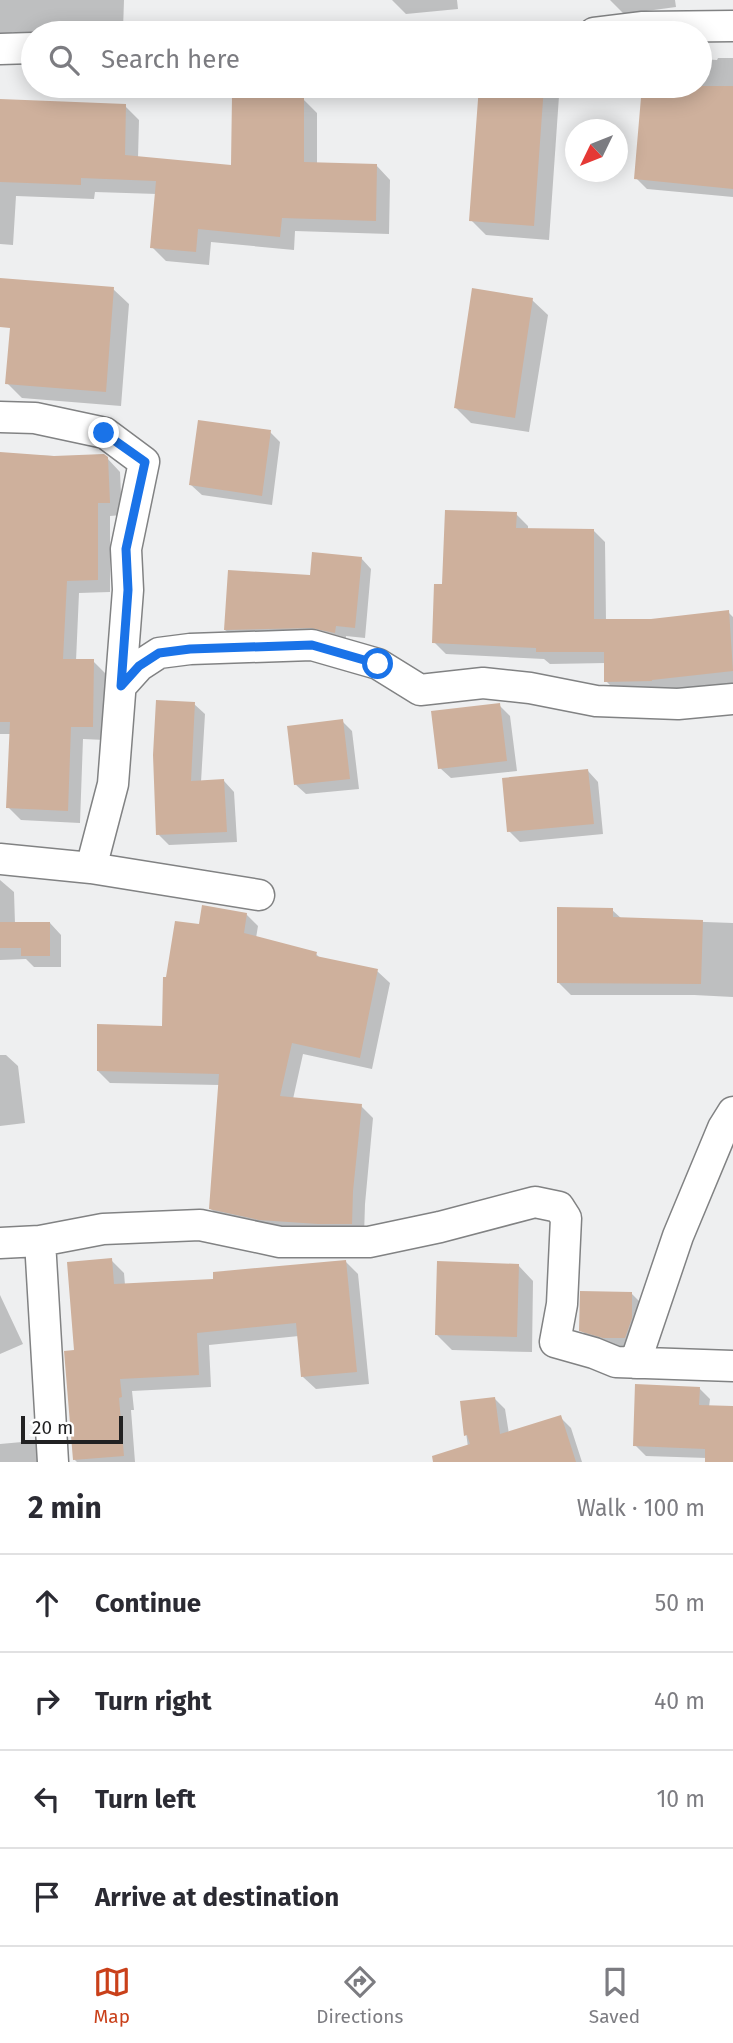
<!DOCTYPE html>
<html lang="en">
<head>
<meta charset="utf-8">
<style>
  body { margin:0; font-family:"Fira Sans",sans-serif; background:#f7f7f7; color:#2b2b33 }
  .compass { position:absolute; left:565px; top:119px; width:63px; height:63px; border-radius:50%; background:#fff; box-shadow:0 4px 18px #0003; rotate:227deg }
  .scale { position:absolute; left:21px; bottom:18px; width:102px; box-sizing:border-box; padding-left:7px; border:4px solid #212122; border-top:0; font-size:19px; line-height:24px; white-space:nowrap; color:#212122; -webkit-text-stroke:5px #fff; paint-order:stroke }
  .stop { position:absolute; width:21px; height:21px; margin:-16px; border:5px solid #1a73e8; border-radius:50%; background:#fff }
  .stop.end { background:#1a73e8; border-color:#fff; box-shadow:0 2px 7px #0008 }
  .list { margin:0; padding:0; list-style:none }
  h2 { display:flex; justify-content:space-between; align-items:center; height:91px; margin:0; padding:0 28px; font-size:30px }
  h2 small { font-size:23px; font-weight:400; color:#7c7c81 }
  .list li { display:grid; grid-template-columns:46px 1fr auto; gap:21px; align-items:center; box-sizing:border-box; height:98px; padding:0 28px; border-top:2px solid #e1e1e2 }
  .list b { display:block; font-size:26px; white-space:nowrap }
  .list em { font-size:23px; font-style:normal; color:#7c7c81 }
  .icon { flex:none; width:38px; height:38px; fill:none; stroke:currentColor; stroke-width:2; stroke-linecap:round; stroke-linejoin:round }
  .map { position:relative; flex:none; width:733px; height:1462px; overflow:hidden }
  .search { position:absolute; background:#fff; box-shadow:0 4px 18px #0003; left:21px; right:21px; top:21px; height:77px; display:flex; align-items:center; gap:18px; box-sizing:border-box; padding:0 24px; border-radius:38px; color:#7c7c81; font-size:26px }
  .sheet { height:483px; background:#fff }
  nav { display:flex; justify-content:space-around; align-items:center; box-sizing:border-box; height:98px; border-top:2px solid #e1e1e2; background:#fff; font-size:19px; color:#7c7c81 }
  nav a { display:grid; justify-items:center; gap:4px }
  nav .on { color:#c9401a }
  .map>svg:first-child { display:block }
  .shadow { fill:#0003 }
  .building { fill:#ceb09c }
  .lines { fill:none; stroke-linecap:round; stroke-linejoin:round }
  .street-casing { stroke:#818283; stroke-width:33 }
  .street { stroke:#fff; stroke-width:30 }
  .route { stroke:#1a73e8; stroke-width:9 }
</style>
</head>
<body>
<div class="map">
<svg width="733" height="1462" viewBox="0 0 733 1462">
  <rect width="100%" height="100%" fill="#eeeff0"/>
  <path class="shadow" d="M0,0H124L123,30L49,28L48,33L33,34L12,32L11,44L0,48Z
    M392,0H457L458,9L406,14Z
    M610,0H675L676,7L624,14Z
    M718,58H733V197L647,189L636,178L643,86H700V59L717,60Z
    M480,86H549L559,96L549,240L486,235L471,220Z
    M303,99L317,113V164L376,165L390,180L389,234L295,231L294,250L211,242L209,265L166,261L152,247L157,194L95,192L94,199L16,196L13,245L0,244V126L125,106L139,120L138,158L233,167Z
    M113,289L129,304L121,406L22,398L7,383Z
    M532,300L548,315L529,432L471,423L455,407Z
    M270,432L280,442L272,505L202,495L191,485Z
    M0,454L107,458L120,472L122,515L110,516V592L79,593L76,661H93L106,674L105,740L83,739L80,823L21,820L8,807L11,734H0Z
    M516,514L528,526V530H593L605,542L606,621H651L728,612L733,617V684L663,691L618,693L606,681V663L550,664L544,659L446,654L434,642L444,586Z
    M361,558L371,569L365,638L346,636L345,643L236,640L225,630L311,577Z
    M194,704L205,714L201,782L224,781L234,792L237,842L169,845L158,834Z
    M499,705L510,716L517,771L451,778L440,768Z
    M342,721L352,731L359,789L306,794L295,784Z
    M588,771L598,782L603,834L520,842L509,831Z
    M0,880L14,892L15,924L50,923L61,935V967H34L26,959L0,960Z
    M612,910L622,919L733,923V997L694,995H571L558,982Z
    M246,914L258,926L256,938L316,954L321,959L377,971L390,983L372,1069L303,1054L293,1099L361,1106L373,1118L365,1204L364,1236H331L222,1220L210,1208L220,1085L110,1083L98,1071L164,1027L200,926Z
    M0,1055H6L18,1066L25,1123L0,1126Z
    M111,1260L124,1273L125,1285L215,1281L345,1261L358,1274L369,1384L316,1389L303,1377L299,1336L209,1345L211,1387L132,1391L134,1410H131L135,1462H77L74,1459L76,1351Z
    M518,1265L533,1281L532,1352L452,1350L437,1335Z
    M631,1293L642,1304L635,1348H615L592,1341L581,1330Z
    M0,1295L23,1344L0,1354Z
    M699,1388L710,1399L709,1407L733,1408V1462L707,1458L646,1456L635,1445Z
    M494,1398L505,1409L509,1434L560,1417L571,1428L582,1462H470L462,1403Z
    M33,1441L45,1453L46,1462H0V1444Z"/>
  <path class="building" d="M479,86H544L534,226L469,221Z
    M642,86H733V189L634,179Z
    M232,96L304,98V162L377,164L376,221L282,218L280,237L198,229L196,252L150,248L156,181L81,178V185L0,182V99L126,104L125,155L231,165Z
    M0,278L114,287L106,392L5,384L10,328L0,327Z
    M472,288L533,298L515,418L454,408Z
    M198,420L271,430L262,496L189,485Z
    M0,452L54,456L104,454L108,457L110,503H98V580L67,581L63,659H94L93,727H71L68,811L6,808L10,722H0Z
    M445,510L517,512L516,528L594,529V619H651L729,610L733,671L652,680V681L604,682V652H536V648L432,643L434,584H442Z
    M312,552L362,557L355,628L336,626L335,633L311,628L224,630L228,570L310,575Z
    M156,700L195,702L191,781L224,779L227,832L156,835L153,755Z
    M500,703L507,761L438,769L431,711Z
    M343,719L350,779L294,785L287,726Z
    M588,769L594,824L507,832L502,778Z
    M202,905L247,913L244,933L317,952L316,956L378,969L360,1058L292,1043L280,1096L362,1104L353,1191L352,1224H318L259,1220L209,1209L219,1074L97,1071V1024L162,1026L163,977H166L175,921L199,924Z
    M557,907L613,908V917L703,920L701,984L557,983Z
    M0,922H50V956H21V948H0Z
    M112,1258L114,1284L213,1279V1272L346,1260L357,1372L301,1377L296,1323L197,1333L199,1375L120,1379L122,1397L119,1398L124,1456L73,1460L64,1351L74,1350L67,1262Z
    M437,1261L519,1264L517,1337L435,1335Z
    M580,1291L632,1292V1318L625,1338H603L579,1331Z
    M635,1384L700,1387L699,1405L733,1406V1462H705V1449L633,1446Z
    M495,1397L500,1434L561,1415L576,1462H433L432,1456L470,1444L467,1435L464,1436L460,1401Z"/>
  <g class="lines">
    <defs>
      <path id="street" d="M594,33L643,27L733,26
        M0,49L33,48
        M0,417L35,418L105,433L144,462L126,549L128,590L113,784L91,868
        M121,686L139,666L159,653L190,649L312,645L378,664L420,690L483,683L530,688L596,701L678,704L733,699
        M0,859L91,868L259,895
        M40,1241L53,1462
        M0,1243L40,1241L103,1229L200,1225L280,1242H369L440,1227L535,1202L559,1207L566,1218L562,1304L555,1342L594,1353L616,1362L733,1366
        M635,1363L678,1236L723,1128L733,1112"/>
    </defs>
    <use href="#street" class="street-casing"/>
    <use href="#street" class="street"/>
  </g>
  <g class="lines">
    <path class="route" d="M104,433L145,462L126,549L128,590L121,686L139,666L159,653L190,649L312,645L378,664"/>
  </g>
</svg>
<svg class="compass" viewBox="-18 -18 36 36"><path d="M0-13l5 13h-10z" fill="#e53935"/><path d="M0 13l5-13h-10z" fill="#7c7c81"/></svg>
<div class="scale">20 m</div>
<div class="stop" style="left:378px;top:664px"></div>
<div class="stop end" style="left:104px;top:433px"></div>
<div class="search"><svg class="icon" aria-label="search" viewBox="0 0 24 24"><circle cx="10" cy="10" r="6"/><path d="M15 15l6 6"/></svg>Search here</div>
</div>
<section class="sheet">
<h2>2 min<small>Walk · 100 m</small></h2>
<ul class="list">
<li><svg class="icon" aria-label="ahead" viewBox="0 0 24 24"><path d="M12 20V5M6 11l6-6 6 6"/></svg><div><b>Continue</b></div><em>50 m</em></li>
<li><svg class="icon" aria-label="right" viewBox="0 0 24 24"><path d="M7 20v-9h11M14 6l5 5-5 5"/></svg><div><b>Turn right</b></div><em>40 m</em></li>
<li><svg class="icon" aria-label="left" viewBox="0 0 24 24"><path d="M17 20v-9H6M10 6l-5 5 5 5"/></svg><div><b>Turn left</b></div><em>10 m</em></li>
<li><svg class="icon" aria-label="arrive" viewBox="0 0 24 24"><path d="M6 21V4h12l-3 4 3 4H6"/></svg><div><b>Arrive at destination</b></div></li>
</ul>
</section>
<nav>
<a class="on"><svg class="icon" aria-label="map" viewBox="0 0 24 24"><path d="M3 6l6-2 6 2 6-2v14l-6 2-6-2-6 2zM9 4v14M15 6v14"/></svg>Map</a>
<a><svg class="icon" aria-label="directions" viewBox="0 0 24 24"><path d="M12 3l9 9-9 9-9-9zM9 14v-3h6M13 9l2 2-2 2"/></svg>Directions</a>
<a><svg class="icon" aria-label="saved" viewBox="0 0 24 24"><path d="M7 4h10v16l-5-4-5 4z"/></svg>Saved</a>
</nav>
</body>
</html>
